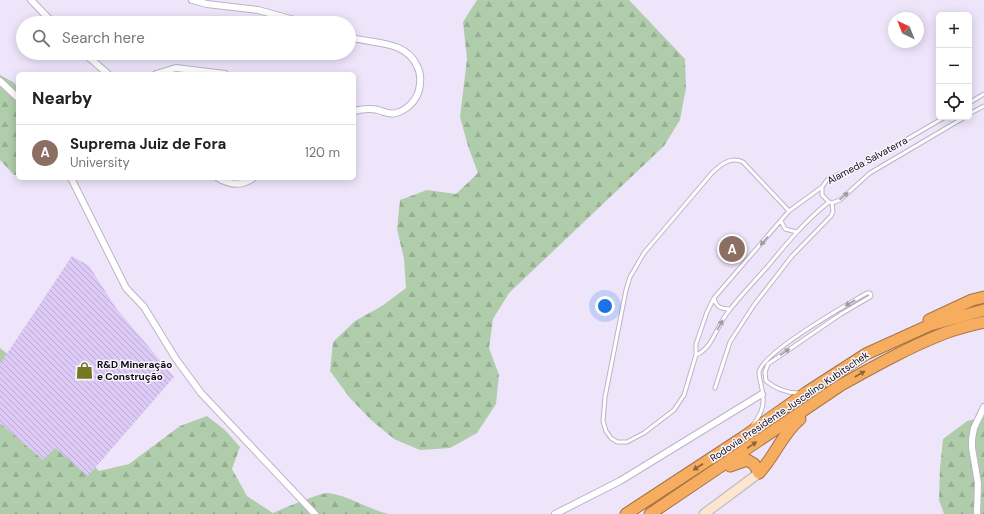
<!DOCTYPE html>
<html lang="en">
<head>
<meta charset="utf-8">
<style>
  body { margin:0; font-family:"DM Sans",sans-serif; background:#f2f2f2; color:#202124 }
  .controls { position:absolute; right:12px; top:12px; display:grid; overflow:hidden; border-radius:6px; box-shadow:0 2px 10px #0003 }
  .controls button { width:36px; height:36px; display:grid; place-items:center; padding:0; border:0; border-bottom:1px solid #e0e0e0; background:#fff; color:#202124; font:20px sans-serif }
  .compass { position:absolute; left:888px; top:12px; width:36px; height:36px; border-radius:50%; background:#fff; box-shadow:0 2px 10px #0003; rotate:317deg }
  .you { position:absolute; left:605px; top:306px; width:14px; height:14px; margin:-10px; border:3px solid #fff; border-radius:50%; background:#1a73e8; box-shadow:0 0 0 6px #1a73e833 }
  .badge { display:grid; place-items:center; width:26px; height:26px; border-radius:50%; background:#737922; color:#fff; font-size:13px; font-weight:700 }
  .pin { position:absolute; translate:-50% -50%; border:2px solid #fff; box-shadow:0 1px 4px #0006 }
  .list { margin:0; padding:0; list-style:none }
  h2 { display:flex; justify-content:space-between; align-items:center; height:52px; margin:0; padding:0 16px; font-size:17px }
  h2 small { font-size:13px; font-weight:400; color:#757577 }
  .list li { display:grid; grid-template-columns:26px 1fr auto; gap:12px; align-items:center; box-sizing:border-box; height:56px; padding:0 16px; border-top:1px solid #e0e0e0 }
  .list b { display:block; font-size:15px; white-space:nowrap }
  .list p { margin:0; font-size:13px; white-space:nowrap; color:#757577 }
  .list em { font-size:13px; font-style:normal; color:#757577 }
  .icon { flex:none; width:22px; height:22px; fill:none; stroke:currentColor; stroke-width:2; stroke-linecap:round; stroke-linejoin:round }
  .map { position:relative; flex:none; width:984px; height:514px; overflow:hidden }
  .search { position:absolute; background:#fff; box-shadow:0 2px 10px #0003; left:16px; top:16px; width:340px; height:44px; display:flex; align-items:center; gap:10px; box-sizing:border-box; padding:0 14px; border-radius:22px; color:#757577; font-size:15px }
  .panel { position:absolute; background:#fff; box-shadow:0 2px 10px #0003; left:16px; top:72px; width:340px; height:108px; border-radius:6px }
  .map>svg:first-child { display:block }
  .forest { fill:url(#forest-firs) }
  .building { fill:url(#building-back-hatch) }
  .lines { fill:none; stroke-linecap:round; stroke-linejoin:round }
  .lane-casing { stroke:#bcb3c8; stroke-width:5 }
  .street-casing { stroke:#bcb3c8; stroke-width:8 }
  .secondary-casing { stroke:#bcb3c8; stroke-width:11 }
  .highway-casing { stroke:#a47444; stroke-width:13 }
  .lane { stroke:#fff; stroke-width:3 }
  .street { stroke:#fff; stroke-width:6 }
  .secondary { stroke:#fce6cf; stroke-width:9 }
  .highway { stroke:#f6ad60; stroke-width:11 }
  .oneway { fill:#9e9da0 }
  .oneway2 { fill:#8d643c }
  .labels { text-anchor:middle; stroke-width:3; stroke-linejoin:round; paint-order:stroke }
  .street-label { font-size:10px; fill:#0d0a11; stroke:#f9f5fe }
  .poi-label { font-size:10px; font-weight:bold; fill:#0d0a11; stroke:#f9f5fe; text-anchor:start }
</style>
</head>
<body>
<div class="map">
<svg width="984" height="514" viewBox="0 0 984 514">
  <defs>
    <pattern id="forest-firs" width="22" height="20" patternUnits="userSpaceOnUse"><rect width="22" height="20" fill="#b0cdab"/><path d="M5 1l3.5 6h-7zM16 11l3.5 6h-7z" fill="#96af92"/></pattern>
    <pattern id="building-back-hatch" width="6" height="6" patternUnits="userSpaceOnUse"><rect width="6" height="6" fill="#dcc9f5"/><path d="M-1 5l2 2M0 0l6 6M5-1l2 2" fill="none" stroke="#bcabd1"/></pattern>
  </defs>
  <rect width="100%" height="100%" fill="#eee5fb"/>
  <path class="forest" d="M477,0H629L685,59L686,88L680,120L664,146L509,293L493,319L489,348L499,375L496,404L477,433L450,448L420,450L394,439L371,420L350,398L330,371L333,342L355,321L382,306L406,288L404,259L397,229L400,200L427,190L456,194L478,173L468,146L460,117L467,59L463,22Z
    M0,75L13,82L18,87V175H14L0,160Z
    M0,348L30,372L58,428L99,471L129,464L180,426L207,416L225,430L240,447L232,469L247,496L273,513C282,509 322,492 328,493C348,495 369,510 389,514H0Z
    M984,417V514H944L939,500L940,468L943,439L967,421Z"/>
  <path class="building" d="M72,256L89,266L116,308L174,377L88,476L55,448L43,460L0,423V364Z"/>
  <g class="lines">
    <defs>
      <path id="lane" d="M969,103L984,94
        M969,114L984,106
        M945,117L856,169L834,176L827,180L822,187V195L829,202L832,203L840,200L870,173L965,117
        M789,211L743,162C730,156 720,165 711,174L644,253L630,277L626,290L605,397L603,421L606,431L611,438L617,442H627L644,433L674,410L684,395L696,355V344L707,312L714,298L789,211L822,187
        M781,221L785,229L797,232
        M714,298C716,307 721,309 730,309
        M696,355C713,348 717,325 728,312C740,296 755,281 768,266C787,243 806,220 829,202
        M715,388L730,342L754,305L792,256L831,216L833,212L832,203
        M753,425C764,411 765,401 761,384C760,380 759,376 759,372C763,353 841,308 860,297L867,293H870L871,296L870,297L841,314L768,364L765,372L766,381C776,389 787,393 799,393"/>
      <path id="street" d="M31,0L53,23
        M192,0L207,4L258,10L305,23
        M349,37C372,44 406,40 417,66C421,73 421,81 419,90C416,101 407,110 396,113C389,115 385,112 378,110C370,108 362,109 354,111
        M84,53L108,74
        M156,74L176,68L225,74
        M0,81L18,98
        M71,178L126,288L144,307L176,359L201,393L315,514
        M218,178C230,185 242,186 253,178
        M555,514L620,481L762,394
        M977,514L978,483L972,448V439L974,428L984,407"/>
      <path id="secondary" d="M704,514L759,473"/>
      <path id="highway" d="M929,320L972,300L984,297
        M730,466L747,460L754,464L759,473C775,456 782,434 800,419
        M626,514L742,438L807,392L866,354L930,325L984,310
        M650,514L841,385C875,366 909,347 945,333C958,328 971,325 984,322"/>
    </defs>
    <use href="#lane" class="lane-casing"/>
    <use href="#street" class="street-casing"/>
    <use href="#secondary" class="secondary-casing"/>
    <use href="#highway" class="highway-casing"/>
    <use href="#lane" class="lane"/>
    <use href="#street" class="street"/>
    <use href="#secondary" class="secondary"/>
    <use href="#highway" class="highway"/>
  </g>
  <defs><path id="oneway-solid" d="M-6-.8H1V-3.2L6.5 0L1 3.2V.8H-6Z"/></defs>
  <g class="oneway">
    <use href="#oneway-solid" transform="translate(844 196) rotate(-42)"/>
    <use href="#oneway-solid" transform="translate(764 241) rotate(131)"/>
    <use href="#oneway-solid" transform="translate(850 303) rotate(150)"/>
    <use href="#oneway-solid" transform="translate(720 325) rotate(-60)"/>
    <use href="#oneway-solid" transform="translate(785 352) rotate(-34)"/>
  </g>
  <g class="oneway2">
    <use href="#oneway-solid" transform="translate(860 374) rotate(-30)"/>
    <use href="#oneway-solid" transform="translate(752 445) rotate(-34)"/>
    <use href="#oneway-solid" transform="translate(698 467) rotate(147)"/>
  </g>
  <defs>
    <symbol id="shop-bare" viewBox="-9 -9 18 18"><path d="M-5-2.5h2.3a2.7 3.5 0 0 1 5.4 0H5L5.5 6h-11ZM-1.5-2.5h3a1.5 2.3 0 0 0-3 0Z" fill="#737922" stroke="#f9f5fe" stroke-width="2.5" paint-order="stroke"/></symbol>
  </defs>
  <g fill-rule="evenodd">
    <use href="#shop-bare" x="72" y="358" width="25" height="25"/>
  </g>
  <g class="labels">
    <g class="street-label">
      <text transform="translate(867 160) rotate(-28)" y="4">Alameda Salvaterra</text>
      <text transform="translate(789 406) rotate(-34)" y="4">Rodovia Presidente Juscelino Kubitschek</text>
    </g>
    <g class="poi-label">
      <text x="97" y="368">R&amp;D Mineração<tspan x="97" dy="12">e Construção</tspan></text>
    </g>
  </g>
</svg>
<div class="controls">
<button>+</button>
<button>−</button>
<button><svg class="icon" aria-label="locate" viewBox="0 0 24 24"><circle cx="12" cy="12" r="6"/><path d="M12 2v4M12 18v4M2 12h4M18 12h4"/></svg></button>
</div>
<svg class="compass" viewBox="-18 -18 36 36"><path d="M0-13l5 13h-10z" fill="#e53935"/><path d="M0 13l5-13h-10z" fill="#757577"/></svg>
<div class="you"></div>
<div class="pin badge" style="left:732px;top:249px;background:#8d6e63">A</div>
<div class="search"><svg class="icon" aria-label="search" viewBox="0 0 24 24"><circle cx="10" cy="10" r="6"/><path d="M15 15l6 6"/></svg>Search here</div>
<section class="panel">
<h2>Nearby<small></small></h2>
<ul class="list">
<li><span class="badge" style="background:#8d6e63">A</span><div><b>Suprema Juiz de Fora</b><p>University</p></div><em>120 m</em></li>
</ul>
</section>
</div>
</body>
</html>
